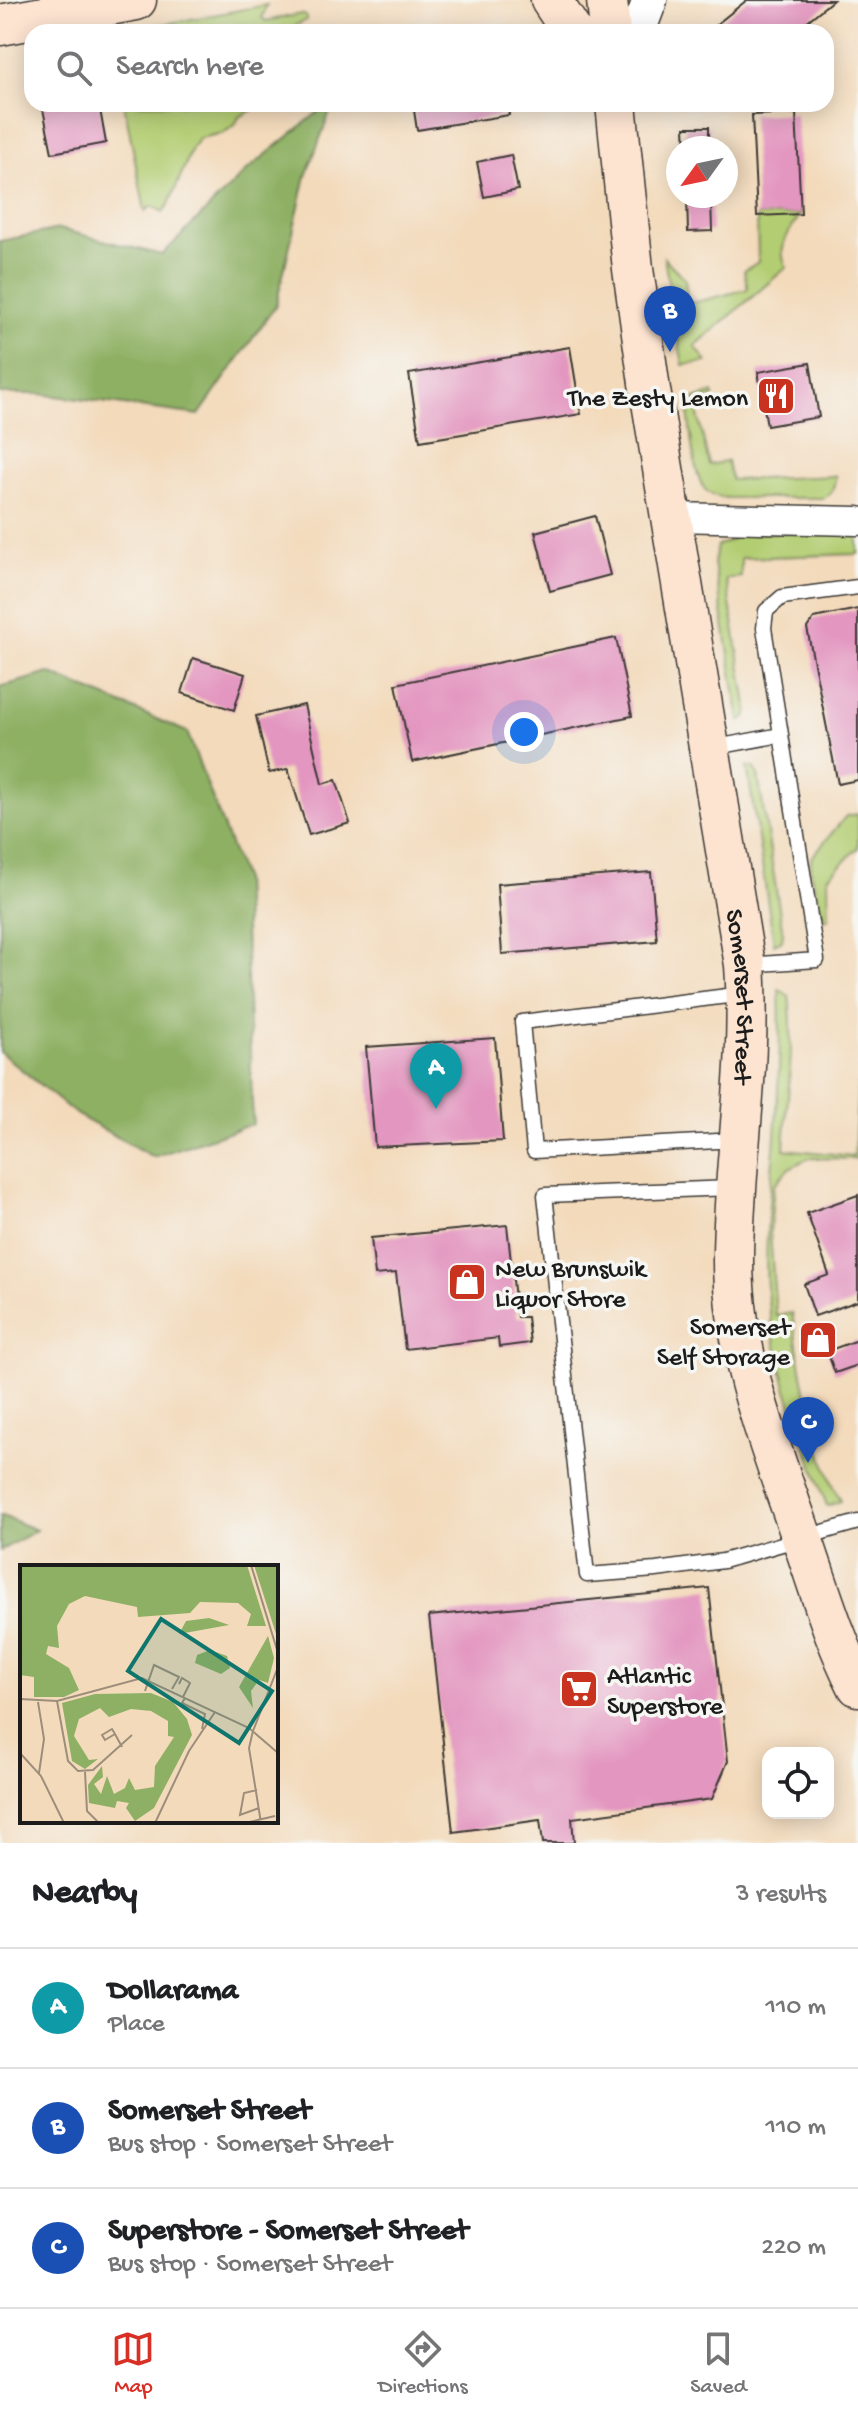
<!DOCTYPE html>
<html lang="en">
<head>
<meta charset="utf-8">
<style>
  body { margin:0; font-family:"Gochi Hand",sans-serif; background:#f6f6f6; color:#202124 }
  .controls { position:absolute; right:24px; bottom:24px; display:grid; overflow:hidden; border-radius:16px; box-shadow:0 4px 20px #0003 }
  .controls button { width:72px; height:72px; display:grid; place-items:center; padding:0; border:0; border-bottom:2px solid #e0e0e0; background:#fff; color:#202124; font:40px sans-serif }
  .compass { position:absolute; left:666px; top:136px; width:72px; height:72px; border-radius:50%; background:#fff; box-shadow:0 4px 20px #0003; rotate:237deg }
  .you { position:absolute; left:524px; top:732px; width:28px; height:28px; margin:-20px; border:6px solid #fff; border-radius:50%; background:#1a73e8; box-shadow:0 0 0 12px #1a73e833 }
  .badge { display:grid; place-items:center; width:52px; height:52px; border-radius:50%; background:#d93025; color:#fff; font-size:26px; font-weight:700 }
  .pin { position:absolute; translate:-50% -66px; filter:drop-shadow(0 2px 4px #0008) }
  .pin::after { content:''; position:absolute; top:42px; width:28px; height:24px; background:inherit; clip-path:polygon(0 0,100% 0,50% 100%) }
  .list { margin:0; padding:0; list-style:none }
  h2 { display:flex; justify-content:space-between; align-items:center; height:104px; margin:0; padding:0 32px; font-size:34px }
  h2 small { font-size:26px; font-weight:400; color:#757577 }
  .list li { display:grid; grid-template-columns:52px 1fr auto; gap:24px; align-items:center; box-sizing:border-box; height:120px; padding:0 32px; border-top:2px solid #e0e0e0 }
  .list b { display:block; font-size:30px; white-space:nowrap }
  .list p { margin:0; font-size:26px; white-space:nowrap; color:#757577 }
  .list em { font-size:26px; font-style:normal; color:#757577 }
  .icon { flex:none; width:44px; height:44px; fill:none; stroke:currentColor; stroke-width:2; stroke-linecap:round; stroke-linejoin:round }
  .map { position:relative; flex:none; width:858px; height:1843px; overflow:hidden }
  .search { position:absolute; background:#fff; box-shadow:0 4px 20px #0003; left:24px; right:24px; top:24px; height:88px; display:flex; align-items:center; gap:20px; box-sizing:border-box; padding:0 28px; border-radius:24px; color:#757577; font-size:30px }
  .sheet { height:464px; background:#fff }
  nav { display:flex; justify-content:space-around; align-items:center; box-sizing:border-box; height:112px; border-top:2px solid #e0e0e0; background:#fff; font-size:22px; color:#757577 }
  nav a { display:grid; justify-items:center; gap:4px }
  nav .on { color:#d93025 }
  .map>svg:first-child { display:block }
  .green { fill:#b3cd72; stroke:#687447; stroke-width:2 }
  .forest { fill:#8eb064; stroke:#556640; stroke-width:2 }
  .building { fill:#e396c0 }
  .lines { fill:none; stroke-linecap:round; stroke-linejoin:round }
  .service-casing { stroke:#3c3834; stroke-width:17 }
  .minor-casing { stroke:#3c3834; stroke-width:31 }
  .tertiary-casing { stroke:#3c3834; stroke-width:37 }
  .secondary-casing { stroke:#3c3834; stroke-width:43 }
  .service { stroke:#fff; stroke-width:14 }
  .minor { stroke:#fff; stroke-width:28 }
  .tertiary { stroke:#fff; stroke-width:34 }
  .secondary { stroke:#fde4d1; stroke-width:40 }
  .labels { text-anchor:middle; stroke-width:7; stroke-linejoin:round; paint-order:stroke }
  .poi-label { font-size:26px; fill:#1c1c1c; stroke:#f6f6f2; text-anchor:end }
  .street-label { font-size:26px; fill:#1c1c1c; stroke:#f6f6f2 }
  .inset-road { fill:none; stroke:#9d8e7b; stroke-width:2 }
  .view { fill:#0f766e; fill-opacity:0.15; stroke:#0f766e; stroke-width:4 }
  .inset-edge { fill:none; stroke:#1c1c1c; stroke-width:4 }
</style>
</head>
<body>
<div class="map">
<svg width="858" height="1843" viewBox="0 0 858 1843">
  <rect width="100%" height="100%" fill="#f6f6f2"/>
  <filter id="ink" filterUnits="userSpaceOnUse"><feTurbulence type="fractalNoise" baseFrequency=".0125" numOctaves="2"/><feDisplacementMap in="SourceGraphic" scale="16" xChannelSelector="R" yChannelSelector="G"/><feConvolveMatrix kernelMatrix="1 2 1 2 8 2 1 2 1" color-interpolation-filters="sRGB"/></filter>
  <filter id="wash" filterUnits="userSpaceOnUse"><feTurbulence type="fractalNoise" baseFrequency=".006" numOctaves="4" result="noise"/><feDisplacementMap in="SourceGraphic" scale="32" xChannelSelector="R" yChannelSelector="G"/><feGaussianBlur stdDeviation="1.8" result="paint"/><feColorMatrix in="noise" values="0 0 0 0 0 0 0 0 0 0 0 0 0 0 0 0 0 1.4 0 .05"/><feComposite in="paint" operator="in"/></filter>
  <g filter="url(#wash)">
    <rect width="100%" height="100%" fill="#f3dabb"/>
    <path class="green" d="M267,5L262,18L266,21L301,14L306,16V20L284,32H122Z
      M124,104H263L239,117L235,125L223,133L200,138L193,146L169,204L163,212L152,206L145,211Z
      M801,214C790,230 775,248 787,267L695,346L707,362L683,365L664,258L685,279L688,304L748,289L744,271L758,262L757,216Z
      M713,393L714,397L695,401L709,465L727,461L731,480L836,476L832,492L824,498H727C718,497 710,496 704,488C692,472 690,422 687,401Z
      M734,533H858V554L741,558V577L726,579L748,711L746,717L740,721L714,563L717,546L733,539Z
      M747,766L755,768L758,775L783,933L782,940L774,944Z
      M858,814V848L828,877L829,917L825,920L811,875V858L846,816Z
      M779,989L789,996C795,1047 787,1098 784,1149L854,1156L858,1084V1159L809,1158L789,1168L774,1185L770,1232L776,1316L792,1313C802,1376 811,1445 841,1501L827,1506C803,1436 772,1363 767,1288C764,1237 771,1187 775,1136C779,1087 781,1038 779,989Z"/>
    <path class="forest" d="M328,104H333L306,176L276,305L199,415L40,394H0V241L59,229L162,255L246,171Z
      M49,673L187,732L243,878L253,1124L153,1157L77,1115L0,1052V687Z
      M0,1515L36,1530L0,1551Z"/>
    <g id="blocks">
      <path class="building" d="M747,0H833L794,32H707Z
        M42,104H99L106,143L52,153Z
        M413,104H508L509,115L417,130Z
        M796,113L801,214L757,216L752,115Z
        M685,127H709V148H686Z
        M511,155L518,190L484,197L477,162Z
        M687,196H711L712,231L688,232Z
        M570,347L581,414L420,441L409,374Z
        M810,363L819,417L767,426L758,372Z
        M595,516L610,575L550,591L535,532Z
        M858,609V780L838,784L807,628L814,618Z
        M616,638L632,716L412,762L396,684Z
        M193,658L245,674L234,710L182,693Z
        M304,705L322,784L336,780L350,823L309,835L288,769L269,773L256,716Z
        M651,872L657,941L502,954L497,884Z
        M495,1038L503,1141L375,1147L366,1047Z
        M858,1195V1301L815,1316L804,1284L829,1275L807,1213Z
        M507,1225L517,1317H527L530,1343L499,1347L498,1338L405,1349L396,1273L375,1275L371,1238Z
        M858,1340V1365L835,1373L827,1351Z
        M709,1588L728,1761L712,1799L572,1818L574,1843H543L540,1820L453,1832L429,1616Z"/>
    </g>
  </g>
  <g filter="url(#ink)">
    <use href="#blocks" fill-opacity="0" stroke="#3c3834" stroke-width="2"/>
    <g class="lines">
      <defs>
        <path id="service" d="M711,748L781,735
          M745,965L817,960L764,628L766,611L782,597L858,587
          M736,1140L534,1151L522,1022L743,994
          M732,1188L545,1195L587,1575L656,1570L723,1561L858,1522"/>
        <path id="minor" d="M672,517L858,521"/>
        <path id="tertiary" d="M638,32L650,0"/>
        <g id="secondary">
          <path d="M551,0L572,32"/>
          <path d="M607,0L610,32"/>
          <path d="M0,25L136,0"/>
          <path id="s1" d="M616,104L633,269L650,390L745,965C752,1063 734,1159 733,1256C732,1349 770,1446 800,1532C818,1584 833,1637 858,1686"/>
        </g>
      </defs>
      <use href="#service" class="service-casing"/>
      <use href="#minor" class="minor-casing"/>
      <use href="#tertiary" class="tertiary-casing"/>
      <use href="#secondary" class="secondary-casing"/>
      <use href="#service" class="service"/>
      <use href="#minor" class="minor"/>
      <use href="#tertiary" class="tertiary"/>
      <use href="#secondary" class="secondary"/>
    </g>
  </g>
  <defs>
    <symbol id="restaurant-square" viewBox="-11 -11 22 22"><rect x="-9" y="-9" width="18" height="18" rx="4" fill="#c8321e" stroke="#f6f6f2"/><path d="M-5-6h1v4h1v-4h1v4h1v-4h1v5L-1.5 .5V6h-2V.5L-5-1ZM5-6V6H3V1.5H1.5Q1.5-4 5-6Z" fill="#fff"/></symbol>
    <symbol id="shop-square" viewBox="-11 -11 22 22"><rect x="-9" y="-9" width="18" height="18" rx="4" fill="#c8321e" stroke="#f6f6f2"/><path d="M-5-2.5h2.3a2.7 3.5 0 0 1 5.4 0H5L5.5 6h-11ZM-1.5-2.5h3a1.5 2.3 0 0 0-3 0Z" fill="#fff"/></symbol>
    <symbol id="supermarket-square" viewBox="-11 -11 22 22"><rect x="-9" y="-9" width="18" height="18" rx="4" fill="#c8321e" stroke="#f6f6f2"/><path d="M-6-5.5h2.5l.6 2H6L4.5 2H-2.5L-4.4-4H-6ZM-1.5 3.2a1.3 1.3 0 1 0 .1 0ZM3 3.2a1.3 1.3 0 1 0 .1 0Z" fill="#fff"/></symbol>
  </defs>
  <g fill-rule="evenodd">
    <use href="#restaurant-square" x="754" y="374" width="44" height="44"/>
    <use href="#shop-square" x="445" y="1260" width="44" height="44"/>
    <use href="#shop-square" x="796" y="1318" width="44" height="44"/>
    <use href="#supermarket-square" x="557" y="1667" width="44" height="44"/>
  </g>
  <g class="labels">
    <g class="poi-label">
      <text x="748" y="405">The Zesty Lemon</text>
      <text x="495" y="1276" text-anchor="start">New Brunswik<tspan x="495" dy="30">Liquor Store</tspan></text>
      <text x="790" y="1334">Somerset<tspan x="790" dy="30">Self Storage</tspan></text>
      <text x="607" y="1683" text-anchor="start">Atlantic<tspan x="607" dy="30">Superstore</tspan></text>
    </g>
    <g class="street-label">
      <text dy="9" stroke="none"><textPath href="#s1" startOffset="902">Somerset Street</textPath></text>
    </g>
  </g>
  <g transform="translate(20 1565)">
    <rect width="258" height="258" fill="#f3dabb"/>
    <path d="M7,0H227L246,61H227L231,49L218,38L180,37L170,48L118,52L117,42L65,31L49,39L37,61L39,83L28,81L26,89L49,103L59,125L44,132H14V112L0,110V3ZM234,0H258V75ZM189,53L209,60L159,69L166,56ZM248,71L254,93L248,118L239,115L231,126L233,143L219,122ZM190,85L207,91L210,103L201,109L175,98L177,90ZM131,128L153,137L167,154L172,170L134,243L115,256L106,243L109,238L97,236L95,243L69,238L68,220L82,201L83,212L74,219L81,229L87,211L94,229L105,223L109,213L115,225L134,222L135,201L154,172L148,171V156L131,146L111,144L89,152L80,143L59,154L54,171L69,195L78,194L65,204L52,196L42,138L75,129Z" fill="#8eb064"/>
    <path class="inset-road" d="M231,0L258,88M159,119L162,113L170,118L163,132M125,126L134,100L159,112L152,124M165,133L162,138L185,149L182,164M0,134L37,136L122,113L229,163L258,188M37,136L48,196L58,206L73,205L112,170M18,137L24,174L19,208M233,166L229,183L241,258M233,166L258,102M95,169L85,175L82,170L92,164L95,169L102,182M0,188L21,211L44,258M65,207L67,246L79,258M237,225L224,228L220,250L239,243M135,258L169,186L195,147M225,258L255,251"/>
    <path class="view" d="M141,54L252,126L219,178L108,106Z"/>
    <rect width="258" height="258" class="inset-edge"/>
  </g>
</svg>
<div class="controls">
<button><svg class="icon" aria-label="locate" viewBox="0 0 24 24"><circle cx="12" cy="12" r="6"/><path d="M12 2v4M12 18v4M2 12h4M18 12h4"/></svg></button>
</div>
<svg class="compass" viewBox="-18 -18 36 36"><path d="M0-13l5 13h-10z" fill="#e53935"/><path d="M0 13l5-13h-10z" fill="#757577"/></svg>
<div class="you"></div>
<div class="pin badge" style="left:436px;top:1109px;background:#0f9aa8">A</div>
<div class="pin badge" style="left:670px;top:352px;background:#1a4fb4">B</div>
<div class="pin badge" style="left:808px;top:1463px;background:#1a4fb4">C</div>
<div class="search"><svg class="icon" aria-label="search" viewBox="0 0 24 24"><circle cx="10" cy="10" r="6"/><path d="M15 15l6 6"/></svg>Search here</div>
</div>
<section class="sheet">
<h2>Nearby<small>3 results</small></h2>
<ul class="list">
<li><span class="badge" style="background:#0f9aa8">A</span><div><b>Dollarama</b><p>Place</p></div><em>110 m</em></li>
<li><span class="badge" style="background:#1a4fb4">B</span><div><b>Somerset Street</b><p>Bus stop · Somerset Street</p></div><em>110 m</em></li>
<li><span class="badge" style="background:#1a4fb4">C</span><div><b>Superstore - Somerset Street</b><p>Bus stop · Somerset Street</p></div><em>220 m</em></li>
</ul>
</section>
<nav>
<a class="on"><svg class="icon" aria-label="map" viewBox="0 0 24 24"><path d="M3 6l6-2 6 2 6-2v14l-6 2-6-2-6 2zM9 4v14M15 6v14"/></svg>Map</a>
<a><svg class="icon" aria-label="directions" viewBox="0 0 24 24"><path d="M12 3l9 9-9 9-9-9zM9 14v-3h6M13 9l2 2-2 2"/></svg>Directions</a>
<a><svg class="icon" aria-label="saved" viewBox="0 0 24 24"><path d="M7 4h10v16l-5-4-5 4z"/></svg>Saved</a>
</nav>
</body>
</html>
